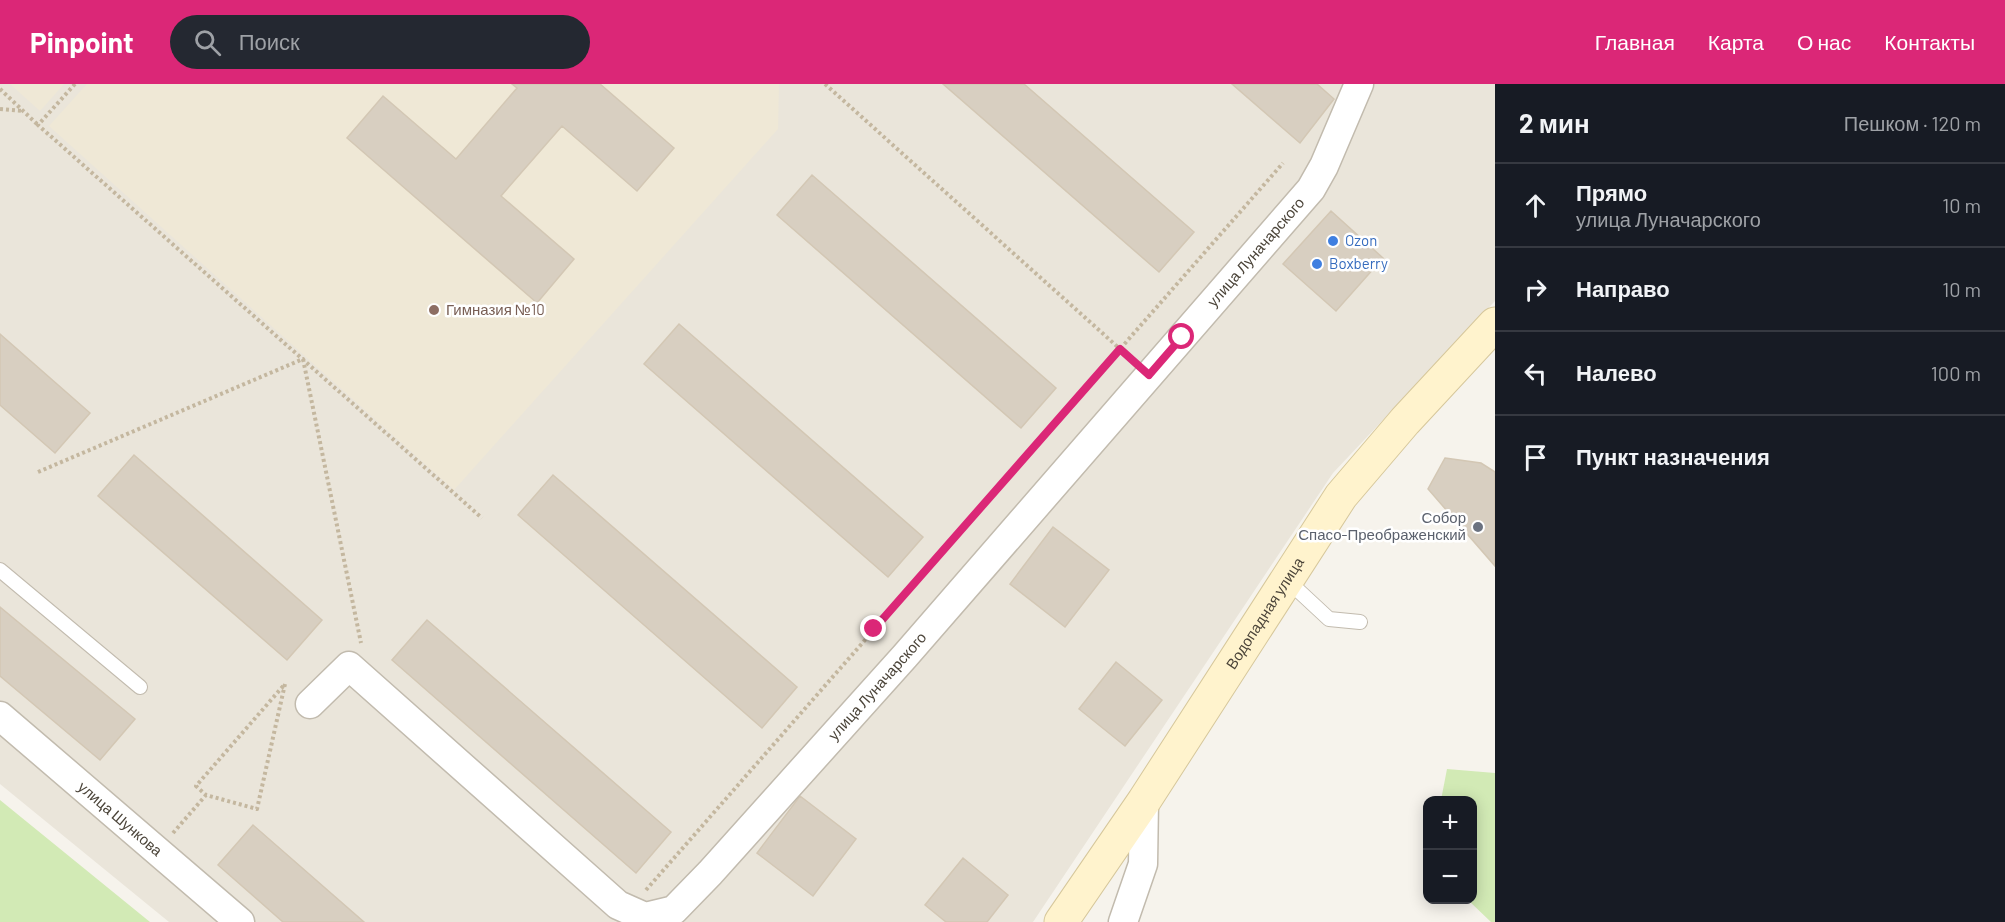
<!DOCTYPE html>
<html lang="ru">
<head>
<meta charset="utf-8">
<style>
  body { margin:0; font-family:Barlow,sans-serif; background:#242831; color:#f1f3f6 }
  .controls { position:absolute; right:18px; bottom:18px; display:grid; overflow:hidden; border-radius:12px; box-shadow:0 3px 15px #0003 }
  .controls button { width:54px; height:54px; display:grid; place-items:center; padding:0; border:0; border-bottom:2px solid #363941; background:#171b24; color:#f1f3f6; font:30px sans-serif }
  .stop { position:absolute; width:18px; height:18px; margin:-14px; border:4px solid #db2777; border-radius:50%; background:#fff }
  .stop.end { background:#db2777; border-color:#fff; box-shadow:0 2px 6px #0008 }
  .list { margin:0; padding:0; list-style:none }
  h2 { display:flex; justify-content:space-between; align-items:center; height:78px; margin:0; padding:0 24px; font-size:26px }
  h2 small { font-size:20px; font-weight:400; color:#9ea1a6 }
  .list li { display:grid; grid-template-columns:39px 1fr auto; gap:18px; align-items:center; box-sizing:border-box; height:84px; padding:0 24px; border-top:2px solid #363941 }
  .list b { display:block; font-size:22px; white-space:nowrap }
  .list p { margin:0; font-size:20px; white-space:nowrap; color:#9ea1a6 }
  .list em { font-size:20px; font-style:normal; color:#9ea1a6 }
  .icon { flex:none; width:33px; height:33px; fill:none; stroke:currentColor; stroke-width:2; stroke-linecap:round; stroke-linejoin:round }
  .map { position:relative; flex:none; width:1495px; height:838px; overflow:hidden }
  header { display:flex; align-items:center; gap:36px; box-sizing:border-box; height:84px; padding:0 30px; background:#db2777; color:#fff }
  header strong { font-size:28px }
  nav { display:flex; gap:33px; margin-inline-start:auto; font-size:21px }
  .search { width:420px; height:54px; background:#242831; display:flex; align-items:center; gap:15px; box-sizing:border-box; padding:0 21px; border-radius:33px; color:#9ea1a6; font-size:22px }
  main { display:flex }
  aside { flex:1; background:#171b24 }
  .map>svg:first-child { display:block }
  .residential { fill:#eae5da }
  .education { fill:#efe8d6 }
  .green { fill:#d2eab5 }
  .building { fill:#d8cfc1; stroke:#d3c7b4; stroke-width:1.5 }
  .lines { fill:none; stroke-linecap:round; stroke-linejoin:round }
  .lane-casing { stroke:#c2bbae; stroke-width:16 }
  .street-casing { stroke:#c2bbae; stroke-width:31 }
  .secondary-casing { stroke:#d6c79b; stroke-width:35 }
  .path { stroke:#c4b79f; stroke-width:4; stroke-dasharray:3 3; stroke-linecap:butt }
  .lane { stroke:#fff; stroke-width:14 }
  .street { stroke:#fff; stroke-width:28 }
  .secondary { stroke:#fff3cd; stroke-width:33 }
  .route { stroke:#db2777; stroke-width:8 }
  .shop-dot { fill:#3f7fe0; stroke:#fff; stroke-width:2 }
  .education-dot { fill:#8d6e63; stroke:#fff; stroke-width:2 }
  .worship-dot { fill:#6b7280; stroke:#fff; stroke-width:2 }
  .labels { text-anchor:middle; stroke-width:5; stroke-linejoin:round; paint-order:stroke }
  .shop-label { font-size:15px; fill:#366cbe; stroke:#fff; text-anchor:start }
  .street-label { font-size:15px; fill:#4b4439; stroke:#fff }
  .education-label { font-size:15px; fill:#785e54; stroke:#fff; text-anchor:start }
  .worship-label { font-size:15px; fill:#5b616d; stroke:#fff; text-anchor:end }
</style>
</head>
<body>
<header>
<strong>Pinpoint</strong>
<div class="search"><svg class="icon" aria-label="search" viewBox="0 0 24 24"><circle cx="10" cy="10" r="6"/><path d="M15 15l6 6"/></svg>Поиск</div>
<nav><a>Главная</a><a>Карта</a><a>О нас</a><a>Контакты</a></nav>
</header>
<main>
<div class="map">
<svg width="1495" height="838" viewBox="0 0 1495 838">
  <rect width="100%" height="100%" fill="#f6f3ec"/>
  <path class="residential" d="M0,0H1495V217L1333,389L1033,838H169L0,700Z"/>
  <path class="education" d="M10,0H64L40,27Z
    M87,0H779L778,45L454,406L49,42Z"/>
  <path class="green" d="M1447,685L1495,689V838H1491L1468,816H1472V716H1441Z
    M0,716L150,838H0Z"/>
  <path class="building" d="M512,0H600L674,64L637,107L562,42L501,112L574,175L537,219L347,54L383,12L456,75L517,4Z
    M943,0H1024L1194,148L1159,188Z
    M1232,0H1317L1334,15L1300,59Z
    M812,91L1056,304L1021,344L777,131Z
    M1331,127L1383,174L1336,227L1283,180Z
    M679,240L923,453L888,493L644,280Z
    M0,250L90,329L55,369L0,321Z
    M134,371L322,536L287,576L98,412Z
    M1445,374L1481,379L1495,388V482L1428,405Z
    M553,391L797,603L762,644L518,431Z
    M1053,443L1109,486L1065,543L1010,500Z
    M0,523L135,635L100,676L0,592Z
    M427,536L671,748L636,789L392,576Z
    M1116,578L1162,616L1125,662L1079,625Z
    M800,712L856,755L813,812L757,769Z
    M253,741L364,838H283L218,781Z
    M963,774L1008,811L987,838H946L925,821Z"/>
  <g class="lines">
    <defs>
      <path id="lane" d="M0,486L140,603
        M1287,496L1329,535L1360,538"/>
      <g id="street">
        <path id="s1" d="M310,620L349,582L618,821L645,833L674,826L710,789L905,572L1311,105L1324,82L1359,0"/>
        <path id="s2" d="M0,632L240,838"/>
        <path d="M1123,838L1143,780L1144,717"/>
      </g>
      <g id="secondary">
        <path id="s3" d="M1061,838L1144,717L1341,412L1405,337L1495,240"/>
      </g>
    </defs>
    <use href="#lane" class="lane-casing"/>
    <use href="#street" class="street-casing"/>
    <use href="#secondary" class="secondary-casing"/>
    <path class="path" d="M75,0L38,41L482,434
      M825,0L1130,274
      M0,5L38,41
      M0,25L23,27
      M38,388L303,275L361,559
      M285,600L257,725L206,711L196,702Z
      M173,749L206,711
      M646,806L1283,79"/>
    <use href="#lane" class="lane"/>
    <use href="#street" class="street"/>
    <use href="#secondary" class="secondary"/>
  </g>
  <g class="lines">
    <path class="route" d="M874,545L1120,265L1149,291L1182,253"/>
  </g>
  <g class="shop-dot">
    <circle cx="1333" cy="157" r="6"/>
    <circle cx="1317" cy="180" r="6"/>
  </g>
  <circle class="education-dot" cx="434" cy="226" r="6"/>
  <circle class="worship-dot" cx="1478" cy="443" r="6"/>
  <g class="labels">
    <g class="shop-label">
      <text x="1345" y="162">Ozon</text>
      <text x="1329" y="185">Boxberry</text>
    </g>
    <g class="street-label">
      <text dy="5" stroke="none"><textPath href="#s1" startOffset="1352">улица Луначарского</textPath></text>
      <text dy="5" stroke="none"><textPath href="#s3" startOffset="370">Водопадная улица</textPath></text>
      <text dy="5" stroke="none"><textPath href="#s1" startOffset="776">улица Луначарского</textPath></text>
      <text dy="5" stroke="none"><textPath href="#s2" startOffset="158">улица Шункова</textPath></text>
    </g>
    <g class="education-label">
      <text x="446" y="231">Гимназия №10</text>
    </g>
    <g class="worship-label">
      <text x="1466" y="439">Собор<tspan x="1466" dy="17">Спасо-Преображенский</tspan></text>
    </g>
  </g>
</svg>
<div class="controls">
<button>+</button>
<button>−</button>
</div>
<div class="stop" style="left:1182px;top:253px"></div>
<div class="stop end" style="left:874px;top:545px"></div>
</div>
<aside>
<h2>2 мин<small>Пешком · 120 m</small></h2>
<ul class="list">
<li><svg class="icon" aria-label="ahead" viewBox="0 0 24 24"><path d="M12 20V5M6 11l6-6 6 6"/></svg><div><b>Прямо</b><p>улица Луначарского</p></div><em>10 m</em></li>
<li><svg class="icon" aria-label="right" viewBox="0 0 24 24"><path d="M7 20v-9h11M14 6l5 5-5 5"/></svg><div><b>Направо</b></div><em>10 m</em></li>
<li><svg class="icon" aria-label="left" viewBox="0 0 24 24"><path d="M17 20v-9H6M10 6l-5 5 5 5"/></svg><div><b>Налево</b></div><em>100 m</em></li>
<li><svg class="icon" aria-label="arrive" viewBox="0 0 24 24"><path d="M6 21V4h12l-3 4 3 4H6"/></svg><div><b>Пункт назначения</b></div></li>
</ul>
</aside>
</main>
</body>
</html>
